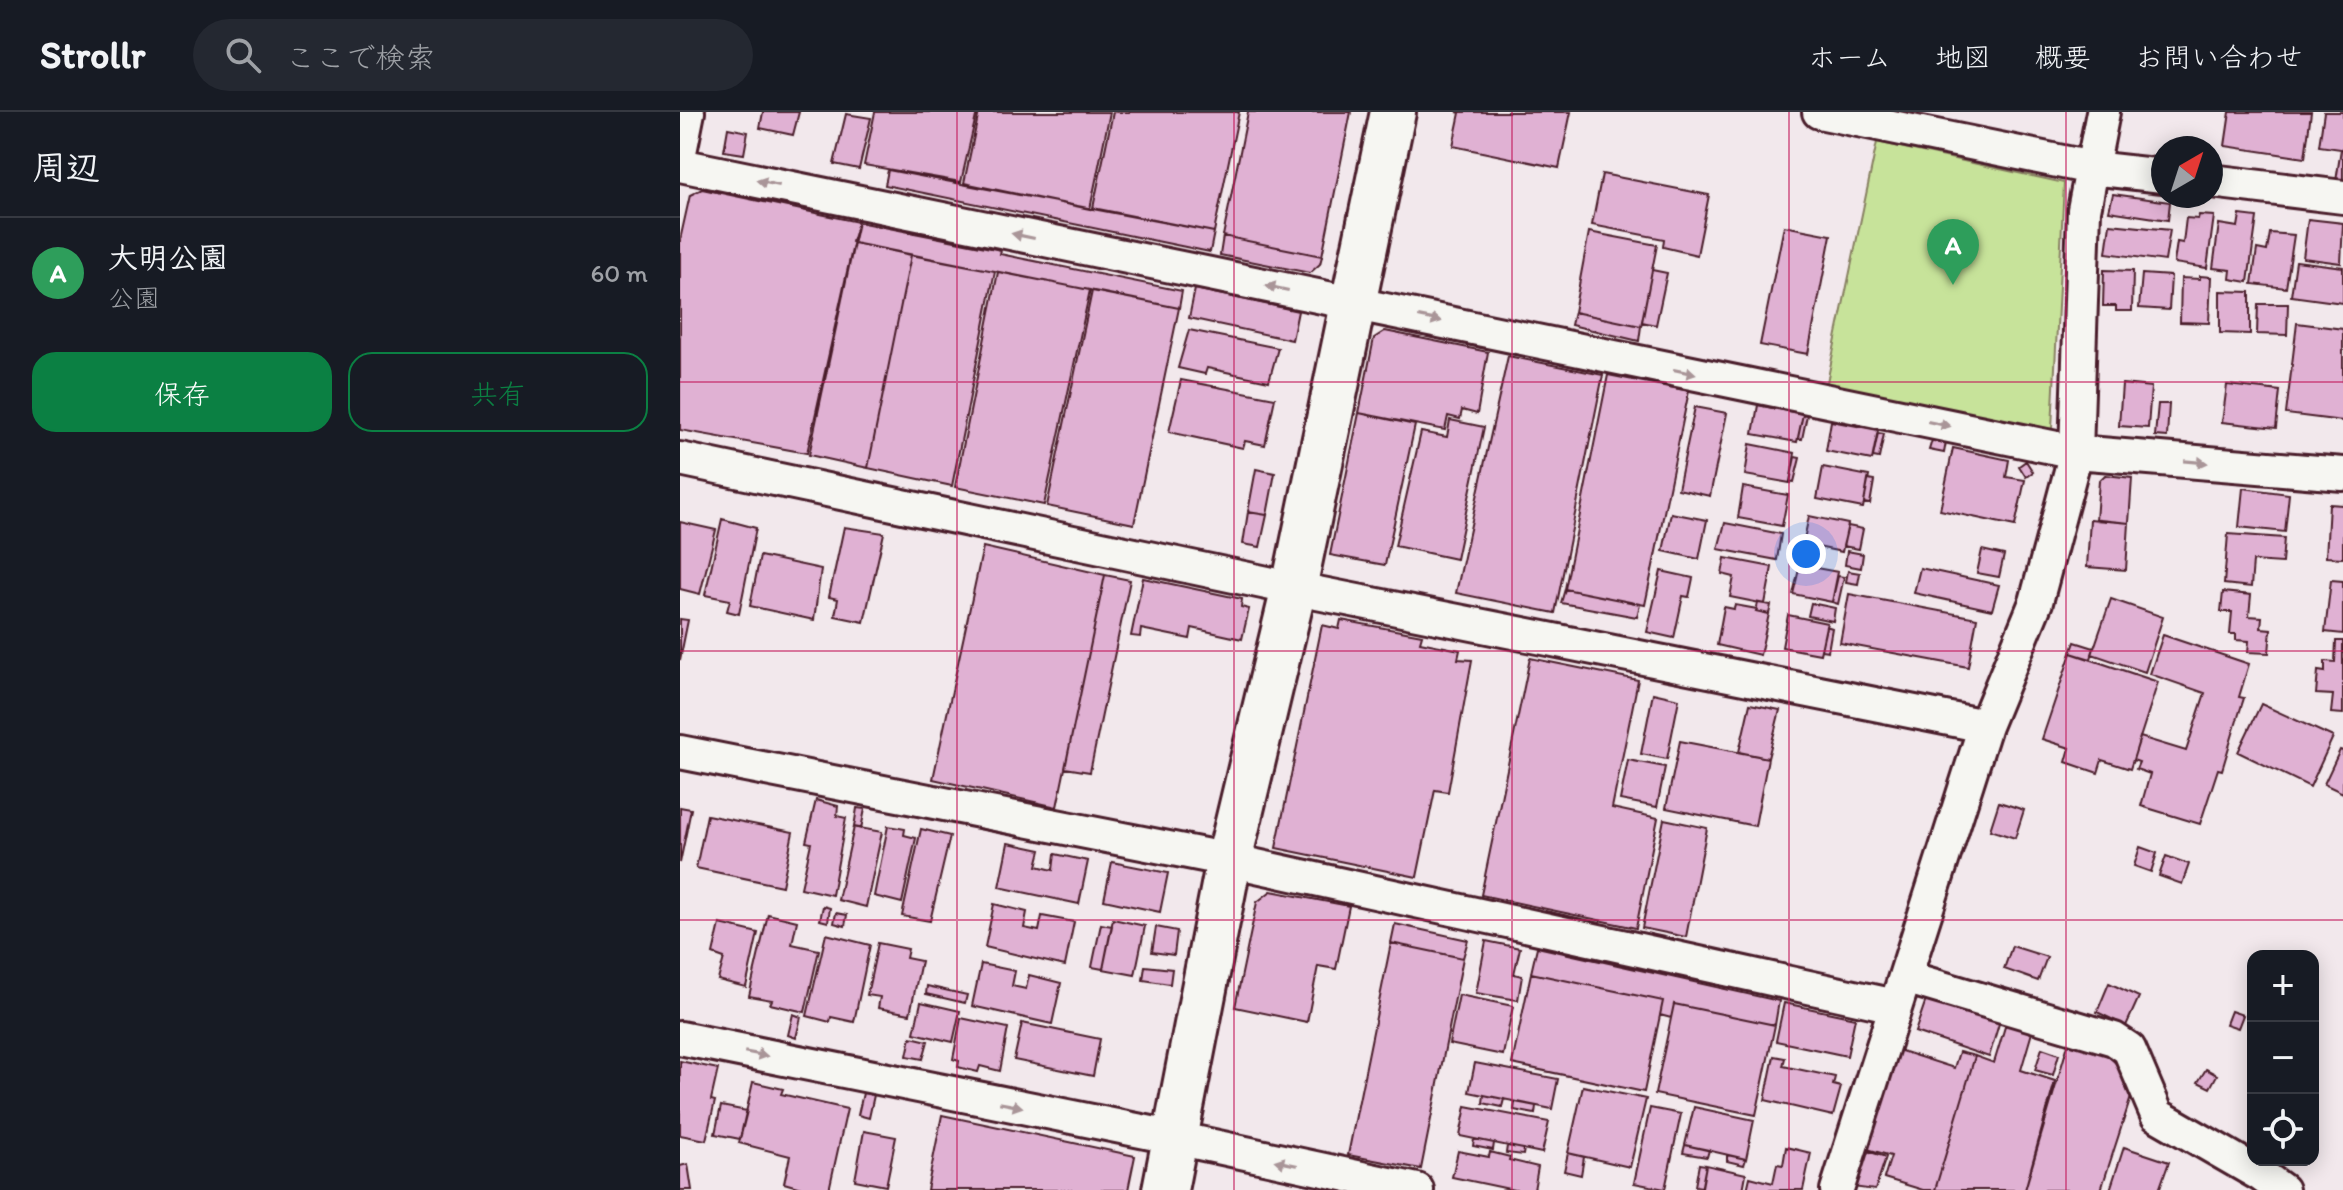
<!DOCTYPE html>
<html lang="ja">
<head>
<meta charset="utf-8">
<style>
  body { margin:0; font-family:Itim,"Klee One",sans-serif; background:#242831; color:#f1f3f6 }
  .controls { position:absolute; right:24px; bottom:24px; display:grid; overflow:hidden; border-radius:16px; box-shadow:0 4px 20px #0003 }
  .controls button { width:72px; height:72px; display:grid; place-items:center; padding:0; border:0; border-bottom:2px solid #363941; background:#171b24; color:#f1f3f6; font:40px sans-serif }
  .compass { position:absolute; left:1471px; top:24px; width:72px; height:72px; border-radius:50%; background:#171b24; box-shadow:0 4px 20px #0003; rotate:39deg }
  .you { position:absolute; left:1126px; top:442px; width:28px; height:28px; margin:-20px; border:6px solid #fff; border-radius:50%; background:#1a73e8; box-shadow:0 0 0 12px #1a73e833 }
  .badge { display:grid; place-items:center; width:52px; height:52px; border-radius:50%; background:#0b8043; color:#fff; font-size:26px; font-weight:700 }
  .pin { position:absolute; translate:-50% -66px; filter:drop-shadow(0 2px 4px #0008) }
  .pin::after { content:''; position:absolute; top:42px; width:28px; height:24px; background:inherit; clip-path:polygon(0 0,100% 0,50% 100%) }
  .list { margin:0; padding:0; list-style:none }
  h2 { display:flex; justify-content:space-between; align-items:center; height:104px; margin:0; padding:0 32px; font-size:34px }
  h2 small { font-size:26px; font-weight:400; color:#9ea1a6 }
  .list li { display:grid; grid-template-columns:52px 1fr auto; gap:24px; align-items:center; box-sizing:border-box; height:112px; padding:0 32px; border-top:2px solid #363941 }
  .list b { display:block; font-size:30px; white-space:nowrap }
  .list p { margin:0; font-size:26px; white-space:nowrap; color:#9ea1a6 }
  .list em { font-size:26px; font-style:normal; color:#9ea1a6 }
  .actions { display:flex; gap:16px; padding:24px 32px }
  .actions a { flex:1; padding:18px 0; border:2px solid #0b8043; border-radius:24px; text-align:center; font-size:28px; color:#0b8043 }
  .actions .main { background:#0b8043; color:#fff }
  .icon { flex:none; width:44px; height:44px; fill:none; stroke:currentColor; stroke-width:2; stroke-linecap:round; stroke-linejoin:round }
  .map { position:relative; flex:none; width:1663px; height:1078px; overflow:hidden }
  header { display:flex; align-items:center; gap:48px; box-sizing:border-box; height:112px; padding:0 40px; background:#171b24; border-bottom:2px solid #363941 }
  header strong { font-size:38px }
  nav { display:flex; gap:44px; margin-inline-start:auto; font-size:28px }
  .search { width:560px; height:72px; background:#242831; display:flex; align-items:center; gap:20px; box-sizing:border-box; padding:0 28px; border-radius:44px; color:#9ea1a6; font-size:30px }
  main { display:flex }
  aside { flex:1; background:#171b24 }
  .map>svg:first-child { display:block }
  .green { fill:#c7e39a; stroke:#888162; stroke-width:2 }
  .building { fill:#e0b1d3; stroke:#4a1f2b; stroke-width:2 }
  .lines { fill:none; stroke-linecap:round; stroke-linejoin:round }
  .street-casing { stroke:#4a1f2b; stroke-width:38 }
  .secondary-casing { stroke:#4a1f2b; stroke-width:50 }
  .street { stroke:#f6f6f2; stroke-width:32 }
  .secondary { stroke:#f6f6f2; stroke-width:44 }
  .oneway { fill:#a99598 }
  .grid { fill:none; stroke:#c2185b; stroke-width:2; stroke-opacity:0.55 }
</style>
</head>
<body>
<header>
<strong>Strollr</strong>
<div class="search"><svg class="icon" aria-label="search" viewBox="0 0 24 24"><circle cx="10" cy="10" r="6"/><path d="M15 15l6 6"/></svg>ここで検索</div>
<nav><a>ホーム</a><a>地図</a><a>概要</a><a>お問い合わせ</a></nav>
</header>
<main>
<aside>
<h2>周辺<small></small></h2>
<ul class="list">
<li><span class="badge" style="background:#2e9e5b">A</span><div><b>大明公園</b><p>公園</p></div><em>60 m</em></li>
</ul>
<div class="actions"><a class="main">保存</a><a>共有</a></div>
</aside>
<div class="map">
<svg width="1663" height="1078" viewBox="0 0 1663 1078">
  <rect width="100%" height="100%" fill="#f2e8ec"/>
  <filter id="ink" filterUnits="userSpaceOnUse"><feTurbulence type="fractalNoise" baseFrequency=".0125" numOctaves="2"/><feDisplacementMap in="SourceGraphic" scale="16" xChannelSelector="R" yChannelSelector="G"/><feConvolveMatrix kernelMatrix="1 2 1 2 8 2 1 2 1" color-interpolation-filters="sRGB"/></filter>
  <g filter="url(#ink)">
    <path class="green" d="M1197,30L1384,71L1372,317L1146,275Z"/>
    <path class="building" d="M83,0H119L113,23L80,16Z
      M195,0H297L281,70L184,53Z
      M299,0H430L410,97L284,71Z
      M433,0H559L534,120L413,96Z
      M568,0H671L642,144L543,124Z
      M777,0H891L879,56L773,34L780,1Z
      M1550,0H1631L1625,46L1545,34Z
      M1644,0H1663V70L1656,69L1661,37L1639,34Z
      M166,2L191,6L179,57L154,52Z
      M48,16L68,20L64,42L44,39Z
      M208,58L534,120L530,140L205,73Z
      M922,62L1029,83L1017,143L983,135L984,127L912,113Z
      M22,77L178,110L127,341L0,318V128L10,83Z
      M1433,82L1490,90L1488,108L1429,99Z
      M1519,103L1534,104L1527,156L1494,151L1497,130L1503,131L1506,106L1518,107Z
      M1560,103L1577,105L1568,170L1550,167L1551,158L1533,156L1539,112L1558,115Z
      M1628,107L1663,111L1661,151L1623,146Z
      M178,110L321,138L320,142L502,179L499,196L174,131L172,130Z
      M1430,112L1490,118L1485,149L1426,141Z
      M1104,114L1151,123L1128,242L1080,233Z
      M909,120L977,133L961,214L894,200Z
      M1590,121L1614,123L1606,176L1572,172L1577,137L1587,139Z
      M543,124L642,144L640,152L630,161L540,143Z
      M174,131L231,143L188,356L129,343Z
      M231,143L315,159L272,374L188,356Z
      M1616,149L1663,155V191L1611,184Z
      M972,158L987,161L976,213L962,210Z
      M1424,158L1453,159L1452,199H1436V194H1423Z
      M318,160L410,178L364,393L275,375Z
      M1462,162L1491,164L1489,198L1459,196Z
      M1520,164L1531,165L1529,211L1500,210L1501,166L1520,167Z
      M515,177L618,199L612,228L509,206Z
      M412,179L499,196L454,412L367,394Z
      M1540,179L1570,180V222L1540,221Z
      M1578,192H1608L1607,223L1577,222Z
      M894,200L961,214L959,229L891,213Z
      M1617,211L1663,217V309L1606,302Z
      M509,218L598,236L589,269L527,256L525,262L498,256Z
      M705,219L808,240L797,302L782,298L780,307L768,304L765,318L679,301L694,226Z
      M828,244L923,263L875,501L776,481Z
      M928,263L1009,279L965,493L885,477Z
      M501,268L595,286L585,333L565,329L563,336L489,320Z
      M1442,272L1471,275L1468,316L1439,314Z
      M1547,273L1600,279L1596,316L1542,310Z
      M1478,292H1489L1487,325L1475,324Z
      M1078,293L1123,302L1117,330L1073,322Z
      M1015,295L1047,301L1030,384L998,377Z
      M679,301L735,313L705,453L650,443Z
      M1123,302L1127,303L1122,327L1118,326Z
      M770,308L804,315L776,447L715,434L741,320L767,325Z
      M1151,309L1198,318L1192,348L1146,339Z
      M1198,321L1204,322L1199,346L1193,345Z
      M1252,328L1266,330L1264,341L1249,338Z
      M1070,332L1115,341L1110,371L1065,363Z
      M1273,336L1329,348L1326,365L1345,368L1335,414L1260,398Z
      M1115,345L1120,346L1114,370L1110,369Z
      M1346,349L1353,360L1346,365L1339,354Z
      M1143,355L1189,364L1183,396L1137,387Z
      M576,357L595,361L587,403L568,400Z
      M1425,363L1452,366L1449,411L1416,408L1419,369Z
      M1188,368L1194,369L1190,392L1184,391Z
      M1063,375L1108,383L1102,414L1058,406Z
      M1563,376L1609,382L1605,420L1559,415Z
      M1649,392L1663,393V446L1646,445Z
      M568,400L587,403L580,435L563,432Z
      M991,401L1027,408L1019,447L983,439Z
      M1129,404L1168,412L1162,440L1123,432Z
      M42,407L76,416L59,502L47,499L50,488L25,483Z
      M1410,407L1449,411L1446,458L1407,455Z
      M0,410L36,418L20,482L0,477Z
      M1045,411L1101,422L1097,448L1038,437Z
      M1168,414L1183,417L1179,437L1163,434Z
      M164,415L204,421L184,510L155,504L158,487L149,485Z
      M1548,422L1604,426L1602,451L1573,449L1571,475L1544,472Z
      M303,435L425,463L377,695L253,667Z
      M1302,438L1324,443L1319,465L1297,461Z
      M1167,439L1183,442L1181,456L1165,453Z
      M80,444L141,457L134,508L70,494Z
      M1045,446L1092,455L1085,492L1050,485L1054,465L1042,462Z
      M1120,453L1158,460L1152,490L1113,482Z
      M1240,456L1319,473L1312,498L1234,481Z
      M981,459L1013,466L1009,485L1003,484L994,526L967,520Z
      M1168,459L1180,461L1178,472L1166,470Z
      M425,463L450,468L410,660L385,656Z
      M1158,464L1164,465L1158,492L1152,490Z
      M463,466L562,487L561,495L569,497L562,527L512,516L510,527L461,517L460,525L451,524Z
      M1651,468L1663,469V522L1645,520Z
      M885,477L960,492L957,505L881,491Z
      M1543,480L1571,483L1569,504L1582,505L1581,516L1591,517L1589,541L1568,540L1569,529L1556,528V522H1550L1552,500H1541Z
      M1169,482L1297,506L1288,555L1160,531Z
      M1431,487L1483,505L1465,560L1412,542Z
      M1078,491L1091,493L1089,502L1076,499Z
      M1131,491L1155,496L1153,509L1128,504Z
      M1055,493L1077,497L1076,499L1089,502L1080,543L1037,533L1044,495L1054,497Z
      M1108,503L1147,511L1140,542L1102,535Z
      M0,507L8,508L0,548Z
      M661,508L742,523L740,530L780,538L778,547L792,548L768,680L755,678L737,765L596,736L642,513L659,517Z
      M1146,514L1152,516L1148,539L1141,538Z
      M1483,523L1569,552L1559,585L1564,586L1558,605L1542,658L1538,657L1520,712L1461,694L1470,662L1456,657L1459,650L1453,648L1460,625L1506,639L1525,581L1470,562Z
      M1656,529H1663V602L1651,601L1653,583L1636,582L1638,559L1645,560V549L1655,550Z
      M1395,530L1414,536L1411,547L1391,541Z
      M1391,541L1478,570L1450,657L1422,648L1418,661L1386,650L1390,636L1362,627Z
      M850,546L958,568L932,696L978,706L956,816L801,783Z
      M973,581L999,587L987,647L961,642Z
      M1070,592L1100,598L1088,646L1059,640Z
      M1581,592L1653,625L1630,675L1558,640Z
      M1000,629L1088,646L1075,714L986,696Z
      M1660,638L1663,639V681L1644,672Z
      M948,648L985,655L977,695L940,688Z
      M136,688L158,694L157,704L166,706L152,783L121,776L131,731L126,730Z
      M1319,690L1344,698L1335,726L1310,718Z
      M0,695L11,697L0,751Z
      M177,696L185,697L181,717L174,715Z
      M27,703L113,720L102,774L16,756Z
      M984,707L1027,716L1006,825L962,816Z
      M208,714L225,717L224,723L236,726L222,791L194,784Z
      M174,715L202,720L186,795L158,788Z
      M241,717L270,724L250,809L222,804Z
      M328,731L361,738L357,754L373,758L375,742L408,749L399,792L319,775Z
      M1460,735L1477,741L1471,760L1454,754Z
      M1486,744L1509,752L1502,772L1479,764Z
      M432,750L488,761L480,800L424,788Z
      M591,779L669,794L656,857L638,854L627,910L555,895L577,790Z
      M314,792L347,800L344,816L359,819L362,804L394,810L385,854L305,835Z
      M143,794L150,796L148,810L140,808Z
      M156,801L167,803L165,814L154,811Z
      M88,802L117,809L112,832L139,838L125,900L90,892L92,888L69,884Z
      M433,807L465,814L455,863L423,857Z
      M40,812L78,821L66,875L38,868L44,846L33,842Z
      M421,812L432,814L423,857L412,855Z
      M715,812L788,828L783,846L711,831Z
      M476,815L497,819L494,843L472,840Z
      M146,822L190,833L174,910L151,905L150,910L127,904Z
      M806,829L840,836L834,862L842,864L838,888L796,881Z
      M198,831L228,837L226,846L241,849L230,902L198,896L200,885L187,883Z
      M711,831L783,846L741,1057L668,1043Z
      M1332,834L1367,845L1358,869L1324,857Z
      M857,835L1099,889L1095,913L994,892L991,906L980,903L983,889L851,861Z
      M301,852L335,859L332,874L346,877L349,863L381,871L372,912L292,894Z
      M465,854L492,857L490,872L463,868Z
      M851,861L983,889L964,980L832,952Z
      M1429,871L1459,885L1446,914L1417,900Z
      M247,874L287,883L285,891L246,882Z
      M1248,882L1321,905L1309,945L1235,920Z
      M779,883L833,894L823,943L769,932Z
      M241,890L280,899L273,930L234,921Z
      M1104,891L1175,906L1167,944L1096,929Z
      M994,892L1095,913L1076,1003L975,982Z
      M1551,899L1563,903L1558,916L1546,912Z
      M113,902L121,905L116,926L108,923Z
      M281,906L328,916L320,959L300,954L298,960L278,955L279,949L273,947Z
      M1327,908L1353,917L1341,958L1375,969L1345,1078H1255L1295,944L1314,951Z
      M342,911L420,927L413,964L334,948Z
      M231,925L248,929L243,947L227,944Z
      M1389,929L1426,942L1441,956L1452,982L1421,1078H1345Z
      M1362,936L1379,942L1373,963L1355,958Z
      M1215,937L1274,956L1279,940L1295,944L1255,1078H1243L1204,1066L1211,1044L1184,1036Z
      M1094,944L1105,946L1103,954L1155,965L1153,973L1161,975L1153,1004L1085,988Z
      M0,949L38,957L31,988L35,989L26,1028L0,1023Z
      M795,951L878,967L872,997L789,980Z
      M1526,957L1537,963L1530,976L1518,970Z
      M73,970L103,977L101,982L167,997L149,1078H128L104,1071L110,1044L59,1031Z
      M903,974L966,987L950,1055L888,1041Z
      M183,981L194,983L189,1006L178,1003Z
      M804,983L824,987L822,995L803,991Z
      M835,990L856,994L855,1002L834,998Z
      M41,994L67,999L60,1027L35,1022Z
      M786,994L869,1010L862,1041L780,1024Z
      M1014,995L1074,1008L1066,1047L1005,1033Z
      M970,996L1001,1002L985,1077L954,1071Z
      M262,1003L455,1044L448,1078H247Z
      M184,1019L216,1025L206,1074L175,1068Z
      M794,1027L814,1031L813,1038L793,1034Z
      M1005,1033L1029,1038L1027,1045L1003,1041Z
      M827,1034L844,1037L843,1043L826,1041Z
      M1106,1035L1131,1041L1123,1078H1067L1070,1065L1093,1071L1097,1052L1103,1053Z
      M1444,1035L1489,1050L1479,1078H1430Z
      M1184,1038L1206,1045L1195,1078L1172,1075Z
      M778,1039L809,1045L810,1040L830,1045L829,1048L858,1055L854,1078H834L772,1065Z
      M888,1041L904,1045L901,1063L884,1059Z
      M1047,1043L1066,1047L1064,1053L1047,1049Z
      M8,1052L12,1078H0V1054Z
      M1019,1052L1026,1053L1022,1075L1015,1074Z
      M1026,1053L1066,1062L1063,1078H1021Z"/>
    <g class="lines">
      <defs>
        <path id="street" d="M1139,0L1412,56L1483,64
          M0,40L8,0
          M0,53L1396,340L1663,362
          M1531,69L1663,85
          M0,347L592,472L1305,614
          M0,640L549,748L1215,894
          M1225,865L1434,927L1449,937L1477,1003L1581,1063L1602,1078
          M0,926L496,1026L737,1078
          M1157,1078L1305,614L1356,490L1396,340L1404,98L1423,0"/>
        <path id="secondary" d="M485,1078L549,748L614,476L713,0"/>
      </defs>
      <use href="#street" class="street-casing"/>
      <use href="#secondary" class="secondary-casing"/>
      <use href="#street" class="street"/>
      <use href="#secondary" class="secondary"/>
    </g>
    <defs><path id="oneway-solid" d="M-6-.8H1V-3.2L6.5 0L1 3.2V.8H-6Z" transform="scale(2)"/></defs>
    <g class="oneway">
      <use href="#oneway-solid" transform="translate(88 71) rotate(-168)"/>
      <use href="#oneway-solid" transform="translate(343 124) rotate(-168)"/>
      <use href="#oneway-solid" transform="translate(597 176) rotate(-168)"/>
      <use href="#oneway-solid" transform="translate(750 207) rotate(12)"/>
      <use href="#oneway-solid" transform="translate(1005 260) rotate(12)"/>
      <use href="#oneway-solid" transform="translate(1259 312) rotate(12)"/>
      <use href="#oneway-solid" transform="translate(1516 350) rotate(5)"/>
      <use href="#oneway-solid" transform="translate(76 942) rotate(11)"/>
      <use href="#oneway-solid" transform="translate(331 993) rotate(11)"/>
      <use href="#oneway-solid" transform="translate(606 1051) rotate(-168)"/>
    </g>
  </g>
  <path class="grid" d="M277,0V1078M554,0V1078M832,0V1078M1109,0V1078M1386,0V1078M0,270H1663M0,539H1663M0,808H1663"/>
</svg>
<div class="controls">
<button>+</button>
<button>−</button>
<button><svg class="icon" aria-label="locate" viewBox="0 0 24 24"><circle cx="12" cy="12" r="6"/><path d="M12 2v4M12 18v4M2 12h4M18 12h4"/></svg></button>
</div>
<svg class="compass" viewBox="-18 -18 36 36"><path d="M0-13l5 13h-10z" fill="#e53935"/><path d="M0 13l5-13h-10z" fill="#9ea1a6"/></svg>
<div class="you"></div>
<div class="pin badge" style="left:1273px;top:173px;background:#2e9e5b">A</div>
</div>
</main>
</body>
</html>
